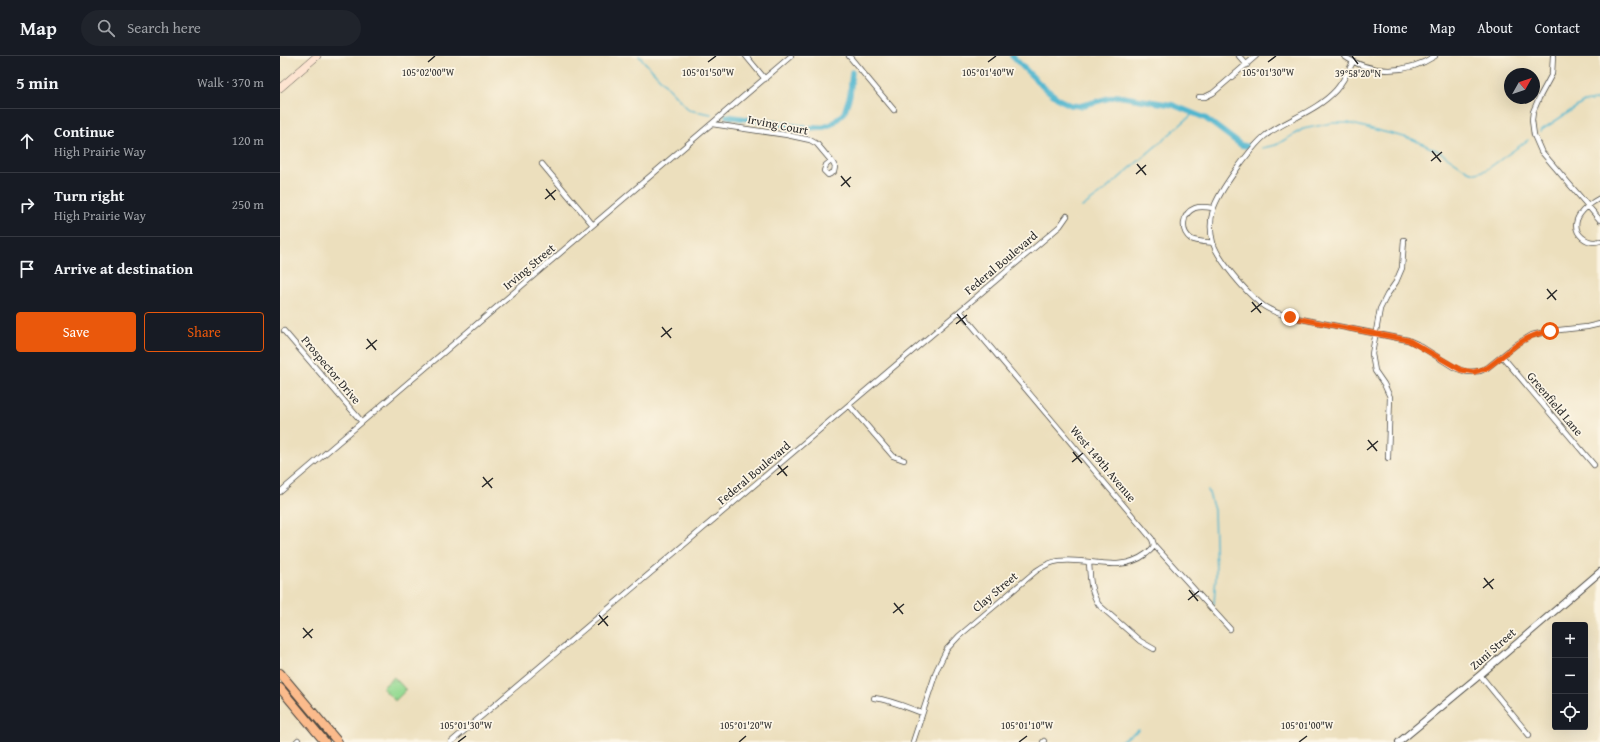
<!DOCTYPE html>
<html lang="en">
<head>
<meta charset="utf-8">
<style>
  body { margin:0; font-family:"Gentium Book Plus",serif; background:#20242c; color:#f1f3f6 }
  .controls { position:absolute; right:12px; bottom:12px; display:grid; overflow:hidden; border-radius:4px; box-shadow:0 4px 16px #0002 }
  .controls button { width:36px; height:36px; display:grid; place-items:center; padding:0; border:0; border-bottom:1px solid #363941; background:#171b24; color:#f1f3f6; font:20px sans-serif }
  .compass { position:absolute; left:1224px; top:12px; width:36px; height:36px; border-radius:50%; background:#171b24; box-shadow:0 4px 16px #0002; rotate:50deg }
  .stop { position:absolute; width:12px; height:12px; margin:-9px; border:3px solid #ea580c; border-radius:50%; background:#fff }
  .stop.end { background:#ea580c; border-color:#fff; box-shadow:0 1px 4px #0008 }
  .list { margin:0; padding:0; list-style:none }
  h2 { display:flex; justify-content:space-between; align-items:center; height:52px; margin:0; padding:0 16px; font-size:17px }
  h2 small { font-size:13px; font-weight:400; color:#9ea1a6 }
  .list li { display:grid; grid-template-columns:26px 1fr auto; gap:12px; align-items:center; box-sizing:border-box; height:64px; padding:0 16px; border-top:1px solid #363941 }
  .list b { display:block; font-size:15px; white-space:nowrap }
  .list p { margin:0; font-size:13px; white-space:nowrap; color:#9ea1a6 }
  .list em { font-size:13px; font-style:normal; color:#9ea1a6 }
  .actions { display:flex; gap:8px; padding:12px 16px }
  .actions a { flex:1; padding:9px 0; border:1px solid #ea580c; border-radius:4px; text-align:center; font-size:14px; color:#ea580c }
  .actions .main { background:#ea580c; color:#fff }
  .icon { flex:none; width:22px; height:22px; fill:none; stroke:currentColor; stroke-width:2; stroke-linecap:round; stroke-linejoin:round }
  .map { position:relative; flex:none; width:1320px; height:686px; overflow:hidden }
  header { display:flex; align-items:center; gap:24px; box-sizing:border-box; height:56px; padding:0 20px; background:#171b24; border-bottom:1px solid #363941 }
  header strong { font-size:19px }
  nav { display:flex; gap:22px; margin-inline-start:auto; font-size:14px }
  .search { width:280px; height:36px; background:#20242c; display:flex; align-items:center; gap:10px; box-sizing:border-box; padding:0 14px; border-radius:22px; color:#9ea1a6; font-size:15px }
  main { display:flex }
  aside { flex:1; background:#171b24 }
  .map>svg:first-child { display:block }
  .park { fill:url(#park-crowns); stroke:#60825f }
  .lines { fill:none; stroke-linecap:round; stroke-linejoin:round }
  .stream { stroke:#51b6cf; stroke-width:1.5 }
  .canal { stroke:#51b6cf; stroke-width:5.5 }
  .minor-casing { stroke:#484641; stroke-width:6 }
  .tertiary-casing { stroke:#484641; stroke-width:8 }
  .secondary-casing { stroke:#484641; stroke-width:8 }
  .primary-casing { stroke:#484641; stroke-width:10 }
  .minor { stroke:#fff; stroke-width:4.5 }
  .tertiary { stroke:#fff; stroke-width:6 }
  .secondary { stroke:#fde4d1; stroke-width:7 }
  .primary { stroke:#fbbb8c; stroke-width:8 }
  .route { stroke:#ea580c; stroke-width:5 }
  .ticks { fill:none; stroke:#2b2b2b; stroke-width:1.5 }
  .labels { text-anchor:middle; stroke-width:3.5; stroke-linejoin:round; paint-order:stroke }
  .street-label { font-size:12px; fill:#2b2b2b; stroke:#fcf5e5 }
  .ticks-label { font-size:10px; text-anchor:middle; fill:#2b2b2b; stroke:#fcf5e5; stroke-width:3.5; stroke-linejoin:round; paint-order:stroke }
</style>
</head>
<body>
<header>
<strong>Map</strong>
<div class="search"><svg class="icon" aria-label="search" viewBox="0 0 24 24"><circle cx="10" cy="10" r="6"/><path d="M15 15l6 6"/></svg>Search here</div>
<nav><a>Home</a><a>Map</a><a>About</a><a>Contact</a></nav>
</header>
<main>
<aside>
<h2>5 min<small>Walk · 370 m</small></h2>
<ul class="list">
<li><svg class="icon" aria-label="ahead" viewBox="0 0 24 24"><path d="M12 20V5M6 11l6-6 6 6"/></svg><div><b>Continue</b><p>High Prairie Way</p></div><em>120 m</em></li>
<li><svg class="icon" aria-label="right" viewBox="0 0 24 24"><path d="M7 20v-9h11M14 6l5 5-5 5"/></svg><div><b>Turn right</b><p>High Prairie Way</p></div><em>250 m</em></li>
<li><svg class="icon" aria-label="arrive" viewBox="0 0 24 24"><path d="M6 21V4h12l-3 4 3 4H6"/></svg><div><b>Arrive at destination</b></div></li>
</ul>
<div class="actions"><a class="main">Save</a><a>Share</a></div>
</aside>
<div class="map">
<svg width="1320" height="686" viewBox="0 0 1320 686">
  <defs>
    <pattern id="park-crowns" width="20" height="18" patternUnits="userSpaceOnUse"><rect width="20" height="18" fill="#95da93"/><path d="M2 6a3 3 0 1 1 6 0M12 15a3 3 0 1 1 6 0" fill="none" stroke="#81bb7f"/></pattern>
  </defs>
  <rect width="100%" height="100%" fill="#fcf5e5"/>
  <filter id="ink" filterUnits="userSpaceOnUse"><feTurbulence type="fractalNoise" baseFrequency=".025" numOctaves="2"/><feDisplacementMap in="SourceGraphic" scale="8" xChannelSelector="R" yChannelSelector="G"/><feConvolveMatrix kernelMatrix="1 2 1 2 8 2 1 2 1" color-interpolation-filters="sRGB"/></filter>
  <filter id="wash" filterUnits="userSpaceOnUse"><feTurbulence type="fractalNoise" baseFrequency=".012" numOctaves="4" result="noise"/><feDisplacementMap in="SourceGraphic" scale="16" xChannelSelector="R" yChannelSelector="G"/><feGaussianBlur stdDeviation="0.9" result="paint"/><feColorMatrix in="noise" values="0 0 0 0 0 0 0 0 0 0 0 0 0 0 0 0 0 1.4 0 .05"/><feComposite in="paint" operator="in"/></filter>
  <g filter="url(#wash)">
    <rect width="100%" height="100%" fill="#ecdfbd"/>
    <path class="park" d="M114,621L126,634L115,645L102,632Z"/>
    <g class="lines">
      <path class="stream" d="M359,0L409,54L431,58
        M1260,75L1304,46L1320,43
        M982,92L996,89L1023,73L1052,67H1068L1132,83L1160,96L1188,115L1196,117L1206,114L1248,84
        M802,151L824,135L914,57
        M928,434L934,454L936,519L934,548
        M839,686L859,674"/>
      <path class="canal" d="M732,0L762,30L780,44L791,49L800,50L837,40L893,49L925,62L961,89L967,90
        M447,60L527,72L544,71L552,68L564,57L570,39L572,16"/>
    </g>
  </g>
  <g filter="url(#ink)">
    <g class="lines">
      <defs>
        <path id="minor" d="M466,0L485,23
          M569,0L614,54
          M959,0L967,9
          M1064,0C1091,19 1127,18 1155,0
          M1273,0L1272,18L1259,42L1253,56L1252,64L1254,79L1261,95L1320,164
          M919,41H925L933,37L976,0
          M432,68L507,79L530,84L537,88L553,107L555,111L554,116L548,119L544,115L546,109L551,105
          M262,108L313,169
          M1320,142C1312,146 1300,155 1297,164C1293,178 1307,189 1320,185
          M933,152C927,151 920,150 915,152C902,157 900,175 911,183C918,186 926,186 933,187C939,205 966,236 981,248C988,254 997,257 1006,260L1128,284L1137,288L1175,312L1187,316L1200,315L1207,312L1237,288L1252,279L1270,275L1307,271L1320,268
          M933,187C930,176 930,165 933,154C938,136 972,90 986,79C1008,63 1037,55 1056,34C1063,26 1068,16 1073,6
          M680,255L872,483L874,489L950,573
          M4,275L82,366
          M1222,300L1314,409
          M569,349L613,400L624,404
          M1108,402L1110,341L1104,328L1095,315L1092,298L1100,253L1107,239L1116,226L1122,212L1124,184
          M0,436L511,0
          M809,506C810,522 810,536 819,549L860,585L874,593
          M1200,619L1249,679
          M594,642C611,644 626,651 642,657
          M16,686L18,684
          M171,686L780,170L787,160
          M633,686L657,613L667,593L679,580L756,515C763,510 770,506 779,505C809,501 839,518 866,498C870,495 873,493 874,489
          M763,686L764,685"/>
        <path id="tertiary" d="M1119,686L1200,619L1320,516"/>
        <path id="secondary" d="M0,32L37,0"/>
        <path id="primary" d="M0,617L58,686
          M0,632L45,686"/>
      </defs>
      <use href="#minor" class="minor-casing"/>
      <use href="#tertiary" class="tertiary-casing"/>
      <use href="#secondary" class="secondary-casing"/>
      <use href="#primary" class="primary-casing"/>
      <use href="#minor" class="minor"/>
      <use href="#tertiary" class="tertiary"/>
      <use href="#secondary" class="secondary"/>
      <use href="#primary" class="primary"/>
    </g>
  </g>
  <g class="lines" filter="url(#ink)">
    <path class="route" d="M1010,261L1128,284L1181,314L1194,316L1207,312C1230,296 1240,280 1270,275"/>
  </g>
  <path class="ticks" d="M1072,0L1078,8M148,6L155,0M428,6L436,0M708,6L716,0M988,6L996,0M1152,95L1161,106M1151,105L1162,96M857,108L866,119M856,118L866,109M561,120L570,131M561,130L571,121M266,133L275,144M265,143L276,134M1267,233L1276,244M1267,243L1277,234M972,246L981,257M971,256L982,247M677,258L686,269M676,268L687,259M382,271L391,282M381,281L392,272M87,283L96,294M86,293L97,284M1088,384L1097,395M1087,394L1098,385M793,396L802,407M792,406L803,397M498,409L507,420M497,419L508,410M203,421L212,432M202,431L213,422M1204,522L1213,533M1203,532L1214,523M909,534L918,545M908,544L919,535M614,547L623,558M613,557L624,548M319,559L328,570M318,569L328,560M23,572L32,582M23,582L33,573M178,686L186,680M459,686L466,680M739,686L747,680M1019,686L1027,680"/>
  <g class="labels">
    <g class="street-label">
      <text transform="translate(498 69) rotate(11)" y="4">Irving Court</text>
      <text transform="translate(721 207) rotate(-40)" y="4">Federal Boulevard</text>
      <text transform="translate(249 211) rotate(-40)" y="4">Irving Street</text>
      <text transform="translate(51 314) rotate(50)" y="4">Prospector Drive</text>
      <text transform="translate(1275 348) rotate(50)" y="4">Greenfield Lane</text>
      <text transform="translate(823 408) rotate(50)" y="4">West 149th Avenue</text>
      <text transform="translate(474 417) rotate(-40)" y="4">Federal Boulevard</text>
      <text transform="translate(715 536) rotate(-40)" y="4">Clay Street</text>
      <text transform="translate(1213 593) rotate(-41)" y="4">Zuni Street</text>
    </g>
  </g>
  <g class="ticks-label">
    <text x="148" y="20">105°02'00"W</text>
    <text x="428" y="20">105°01'50"W</text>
    <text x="708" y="20">105°01'40"W</text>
    <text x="988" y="20">105°01'30"W</text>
    <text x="1078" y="21">39°58'20"N</text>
    <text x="186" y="673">105°01'30"W</text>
    <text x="466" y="673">105°01'20"W</text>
    <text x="747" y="673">105°01'10"W</text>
    <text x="1027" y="673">105°01'00"W</text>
  </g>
</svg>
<div class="controls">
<button>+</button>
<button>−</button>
<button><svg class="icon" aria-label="locate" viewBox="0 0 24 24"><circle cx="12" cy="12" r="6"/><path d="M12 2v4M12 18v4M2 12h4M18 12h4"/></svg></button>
</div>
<svg class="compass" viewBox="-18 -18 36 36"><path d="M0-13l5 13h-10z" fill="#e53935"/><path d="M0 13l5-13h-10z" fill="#9ea1a6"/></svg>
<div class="stop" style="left:1270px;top:275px"></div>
<div class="stop end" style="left:1010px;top:261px"></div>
</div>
</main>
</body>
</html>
